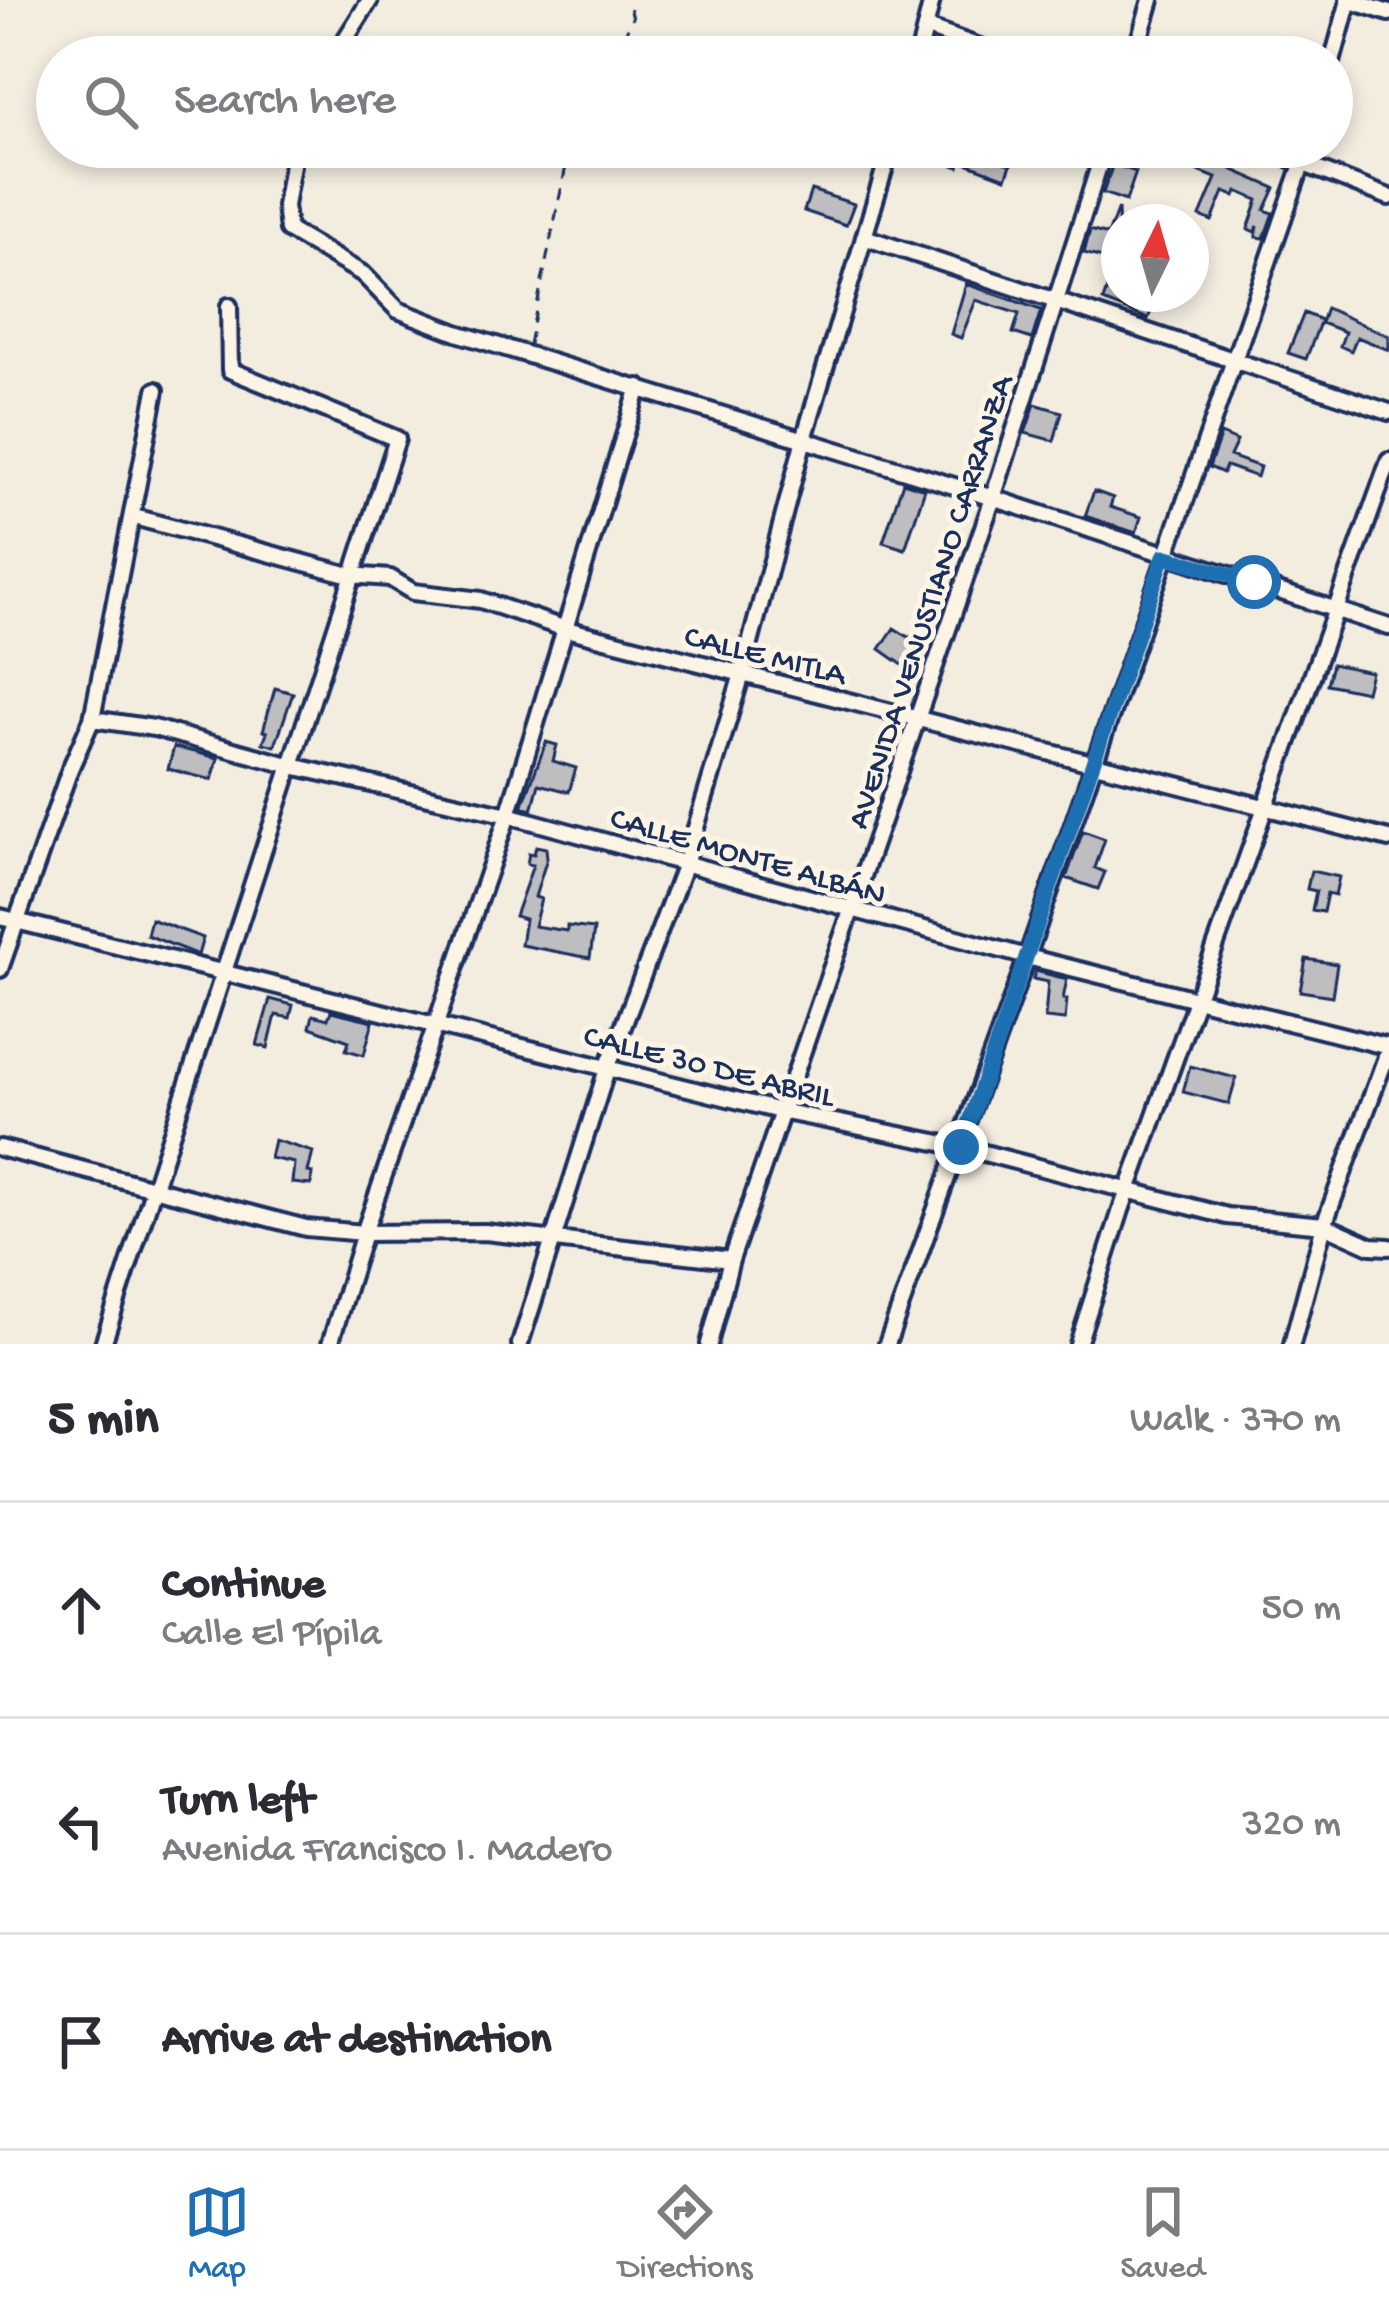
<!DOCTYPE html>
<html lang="en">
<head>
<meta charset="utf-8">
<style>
  body { margin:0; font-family:"Gochi Hand",sans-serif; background:#f7f7f7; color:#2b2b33 }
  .compass { position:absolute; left:1101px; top:204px; width:108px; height:108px; border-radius:50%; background:#fff; box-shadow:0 6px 18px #0003; rotate:5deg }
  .stop { position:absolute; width:36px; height:36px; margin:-27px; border:9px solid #1f6fb2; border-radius:50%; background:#fff }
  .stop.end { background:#1f6fb2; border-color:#fff; box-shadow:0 3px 12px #0008 }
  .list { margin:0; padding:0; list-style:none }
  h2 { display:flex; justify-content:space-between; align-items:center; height:156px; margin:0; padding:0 48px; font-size:51px }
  h2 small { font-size:39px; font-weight:400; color:#7c7c81 }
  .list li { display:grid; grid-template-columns:78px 1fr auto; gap:36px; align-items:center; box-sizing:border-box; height:216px; padding:0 48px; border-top:3px solid #e1e1e2 }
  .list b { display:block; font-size:45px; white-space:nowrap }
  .list p { margin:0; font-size:39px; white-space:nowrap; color:#7c7c81 }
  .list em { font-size:39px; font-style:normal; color:#7c7c81 }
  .icon { flex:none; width:66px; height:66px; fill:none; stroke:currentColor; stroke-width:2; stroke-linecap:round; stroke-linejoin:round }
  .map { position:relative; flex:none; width:1389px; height:1344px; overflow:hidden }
  .search { position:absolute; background:#fff; box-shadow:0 6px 18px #0003; left:36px; right:36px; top:36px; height:132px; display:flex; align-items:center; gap:30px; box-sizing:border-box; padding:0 42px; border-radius:66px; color:#7c7c81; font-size:45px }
  .sheet { height:804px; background:#fff }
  nav { display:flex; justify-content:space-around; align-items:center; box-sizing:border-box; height:168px; border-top:3px solid #e1e1e2; background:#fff; font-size:33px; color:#7c7c81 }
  nav a { display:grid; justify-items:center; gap:6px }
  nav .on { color:#1f6fb2 }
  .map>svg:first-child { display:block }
  .building { fill:#bebec0; stroke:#1b2f5e; stroke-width:3 }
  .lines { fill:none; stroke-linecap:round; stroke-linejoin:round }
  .minor-casing { stroke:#1b2f5e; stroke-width:22 }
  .path { stroke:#1b2f5e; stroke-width:3; stroke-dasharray:12 9; stroke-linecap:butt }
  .minor { stroke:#fcf5e5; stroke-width:14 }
  .route { stroke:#1f6fb2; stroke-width:15 }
  .labels { text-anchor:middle; stroke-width:10; stroke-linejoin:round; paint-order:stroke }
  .street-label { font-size:33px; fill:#1b2f5e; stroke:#fcf5e5 }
</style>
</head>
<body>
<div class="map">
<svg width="1389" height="1344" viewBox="0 0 1389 1344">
  <rect width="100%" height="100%" fill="#f3ede0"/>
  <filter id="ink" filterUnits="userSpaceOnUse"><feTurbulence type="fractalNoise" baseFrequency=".00833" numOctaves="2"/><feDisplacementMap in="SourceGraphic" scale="24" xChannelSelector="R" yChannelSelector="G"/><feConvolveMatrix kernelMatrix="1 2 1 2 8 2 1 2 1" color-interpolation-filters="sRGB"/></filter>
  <g filter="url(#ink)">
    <path class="building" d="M944,147H964L1011,165L1006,178L961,161L959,167L939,160Z
      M1173,147H1210L1206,158L1275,188L1265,210L1273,213L1264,238L1256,237L1258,226L1255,232L1248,229L1258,200L1237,191L1235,196L1224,192L1212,221L1200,216L1216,178L1168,159Z
      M1113,164L1136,172L1126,201L1103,193Z
      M811,190L854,204L846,225L804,211Z
      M1118,208L1119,241L1113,261L1084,253L1090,230L1108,235Z
      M966,284L1041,310L1032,339L1013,333L1019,314L976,300L961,338L951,334Z
      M1108,286L1119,290V294L1154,303L1148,319L1103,301Z
      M1326,308L1389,336V350L1357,337L1351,351L1340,346L1345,332L1321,323Z
      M1304,313L1321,320L1306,359L1288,353Z
      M1035,404L1062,412L1054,441L1025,433Z
      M1221,434L1237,441L1230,456L1260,467L1257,477L1226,466L1223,473L1209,467Z
      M903,482L925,489L905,549L883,542Z
      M1094,491L1113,498L1110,507L1141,517L1136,533L1085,516Z
      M924,619L932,626L904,666L880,649L894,628L910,638Z
      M1332,664L1371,672L1366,692L1327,684Z
      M275,688L293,693L275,746L263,743L267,732L263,731Z
      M546,742L557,745L553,761L576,768L569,792L539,784L532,810L522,807Z
      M174,747L218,758L212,780L168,769Z
      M1083,831L1105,839L1095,868L1105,872L1098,889L1066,878Z
      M536,846L546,848L547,858L535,897L541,899L534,926L567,931V926L594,929L590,958L521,945L525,919L515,916L533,865L527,864L529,853L534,854Z
      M1311,871L1339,877L1335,895L1327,893L1323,912L1312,910L1316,891L1307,889Z
      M151,919L203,938L198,955L147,935Z
      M1306,959L1337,964L1332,996L1300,991Z
      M1035,971L1067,979L1063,999H1067L1065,1020L1045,1018L1048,982L1033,979Z
      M270,999L293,1005L290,1018L276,1015L268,1048L257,1045Z
      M331,1011L373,1021L364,1055L346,1050L349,1041L310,1027L313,1015L328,1019Z
      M1190,1066L1236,1078L1229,1104L1183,1092Z
      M274,1140L313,1152L308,1172L312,1173L311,1185L292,1183L294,1163L270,1158Z"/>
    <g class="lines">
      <defs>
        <path id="minor" d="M1348,0L1389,13
          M927,28L1008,57
          M334,57L370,0
          M918,57L932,0
          M1134,57L1151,0
          M1332,62L1349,0
          M295,147L285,206L288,230L363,274L398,310L457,333L993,498L1389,627
          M1260,147L1389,197
          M864,237L1389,412
          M134,517L350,575L390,578L413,592L481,600L566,629L1389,839
          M92,719L154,728L292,766L508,815L1027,957L1389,1047
          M0,917L780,1111L961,1147L1227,1216L1324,1225L1371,1246L1389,1247
          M0,969L70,769L92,719L156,390
          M0,1148L306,1228L364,1233L485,1232L731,1260
          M103,1344L397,439L230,370L229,306
          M330,1344L364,1233L508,815L639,387
          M520,1344L608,1066L686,861L742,674L804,439L891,147
          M709,1344L731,1260L993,498L1105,147
          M887,1344L1027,957L1308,147
          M1078,1344L1121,1210L1389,461
          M1292,1344L1324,1225L1389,1049"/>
      </defs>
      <use href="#minor" class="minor-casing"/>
      <path class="path" d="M613,57L633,18L628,0
        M529,344L570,147"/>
      <use href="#minor" class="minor"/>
    </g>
  </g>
  <g class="lines" filter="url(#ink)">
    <path class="route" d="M961,1147L1164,556L1254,582"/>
  </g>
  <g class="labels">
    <g class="street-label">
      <text transform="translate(927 601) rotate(-72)" y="12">AVENIDA VENUSTIANO CARRANZA</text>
      <text transform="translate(766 652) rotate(14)" y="12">CALLE MITLA</text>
      <text transform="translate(749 853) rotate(16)" y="12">CALLE MONTE ALBÁN</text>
      <text transform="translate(710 1063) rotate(14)" y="12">CALLE 30 DE ABRIL</text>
    </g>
  </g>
</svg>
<svg class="compass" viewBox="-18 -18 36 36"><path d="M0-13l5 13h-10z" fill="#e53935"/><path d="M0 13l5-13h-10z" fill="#7c7c81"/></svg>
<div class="stop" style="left:1254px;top:582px"></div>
<div class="stop end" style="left:961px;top:1147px"></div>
<div class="search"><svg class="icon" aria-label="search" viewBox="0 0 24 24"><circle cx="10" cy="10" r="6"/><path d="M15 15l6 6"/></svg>Search here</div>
</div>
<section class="sheet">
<h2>5 min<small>Walk · 370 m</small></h2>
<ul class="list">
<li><svg class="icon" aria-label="ahead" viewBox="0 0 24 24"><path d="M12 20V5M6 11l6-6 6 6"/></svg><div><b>Continue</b><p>Calle El Pípila</p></div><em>50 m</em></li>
<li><svg class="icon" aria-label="left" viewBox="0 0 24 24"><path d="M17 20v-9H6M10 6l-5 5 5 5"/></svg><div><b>Turn left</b><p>Avenida Francisco I. Madero</p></div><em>320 m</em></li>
<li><svg class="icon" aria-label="arrive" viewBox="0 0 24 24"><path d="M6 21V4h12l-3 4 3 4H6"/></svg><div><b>Arrive at destination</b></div></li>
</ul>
</section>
<nav>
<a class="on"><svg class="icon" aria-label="map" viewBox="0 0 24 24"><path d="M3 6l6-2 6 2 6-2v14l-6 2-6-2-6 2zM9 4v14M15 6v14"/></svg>Map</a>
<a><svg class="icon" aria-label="directions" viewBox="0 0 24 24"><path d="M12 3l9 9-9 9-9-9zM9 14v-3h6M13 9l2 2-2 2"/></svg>Directions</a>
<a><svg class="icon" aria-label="saved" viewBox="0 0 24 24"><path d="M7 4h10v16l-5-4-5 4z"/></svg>Saved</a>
</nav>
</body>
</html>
